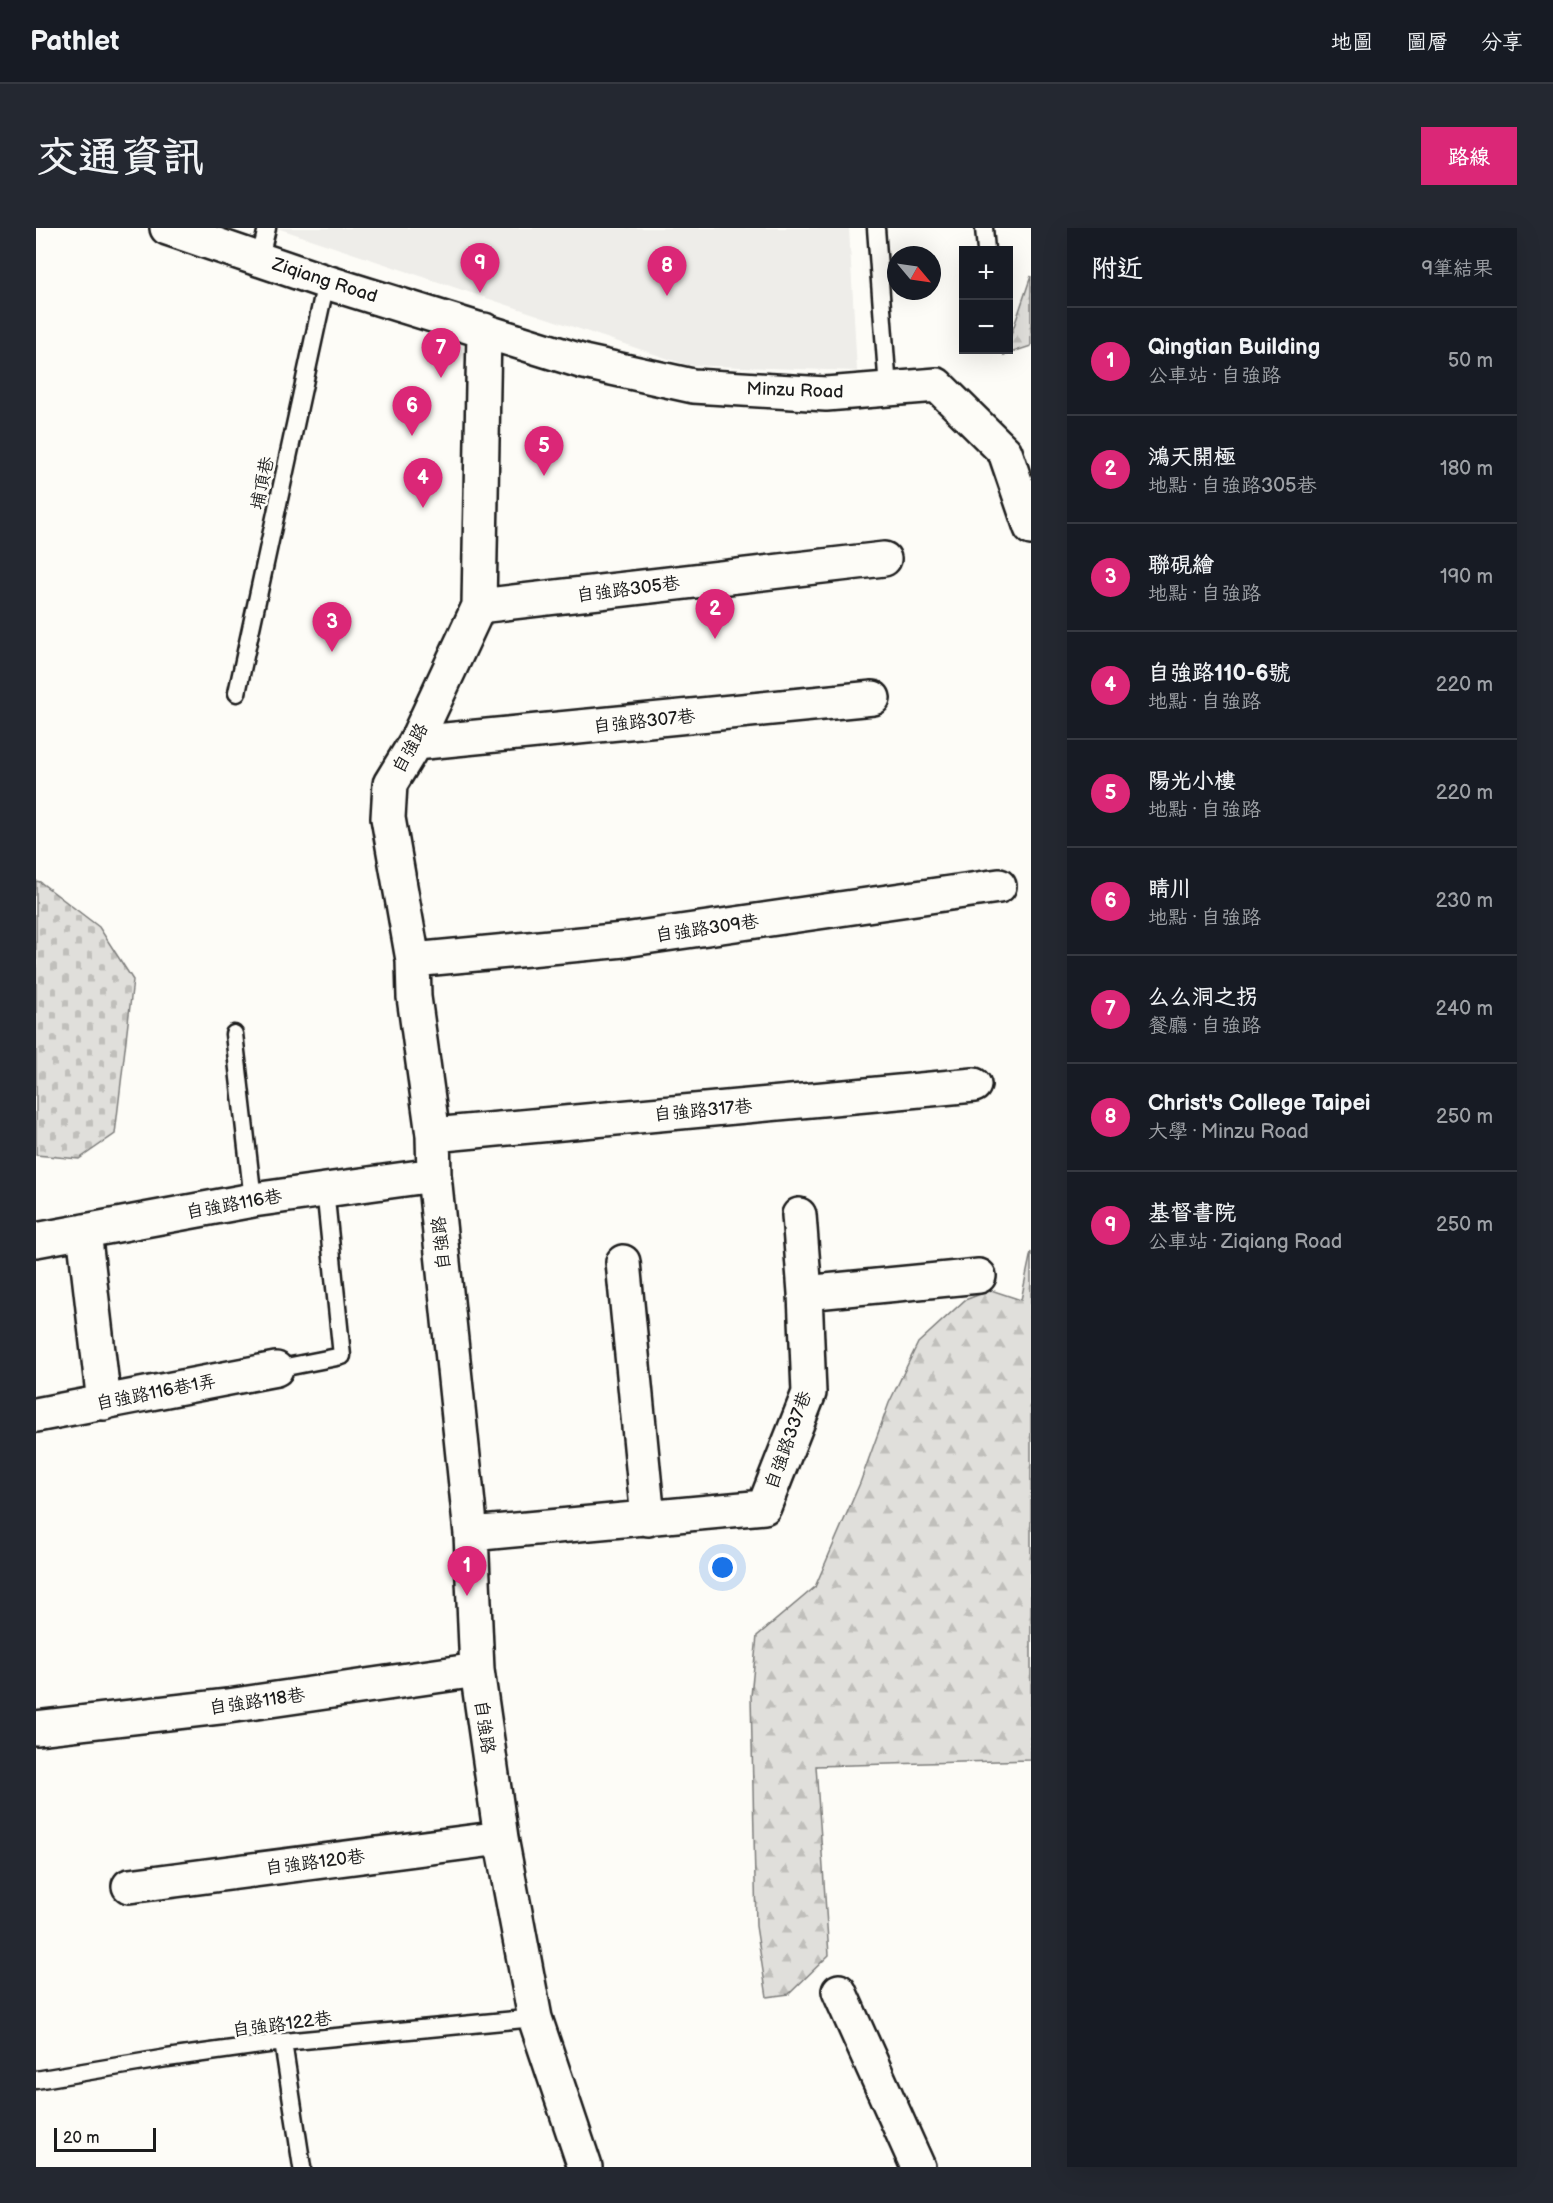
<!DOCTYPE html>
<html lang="zh-TW">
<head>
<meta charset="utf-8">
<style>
  body { margin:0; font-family:"Balsamiq Sans","LXGW WenKai TC",sans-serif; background:#242831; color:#f1f3f6 }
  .controls { position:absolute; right:18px; top:18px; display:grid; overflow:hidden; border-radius:0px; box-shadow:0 6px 24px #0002 }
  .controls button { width:54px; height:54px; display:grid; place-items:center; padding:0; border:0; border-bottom:2px solid #363941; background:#171b24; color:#f1f3f6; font:30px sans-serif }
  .compass { position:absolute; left:851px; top:18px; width:54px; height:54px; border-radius:50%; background:#171b24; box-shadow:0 6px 24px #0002; rotate:119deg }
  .scale { position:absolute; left:18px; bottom:15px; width:102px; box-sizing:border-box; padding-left:6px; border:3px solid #1c1c1c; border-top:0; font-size:16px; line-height:21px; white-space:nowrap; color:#1c1c1c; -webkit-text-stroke:4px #fdfcf7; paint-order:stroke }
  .you { position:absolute; left:687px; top:1340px; width:21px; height:21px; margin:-15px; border:4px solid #fff; border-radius:50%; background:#1a73e8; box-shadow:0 0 0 9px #1a73e833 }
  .badge { display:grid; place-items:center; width:39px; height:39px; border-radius:50%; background:#db2777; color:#fff; font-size:20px; font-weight:700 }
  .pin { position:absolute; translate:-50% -50px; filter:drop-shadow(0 2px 3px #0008) }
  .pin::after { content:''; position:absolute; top:32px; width:21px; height:18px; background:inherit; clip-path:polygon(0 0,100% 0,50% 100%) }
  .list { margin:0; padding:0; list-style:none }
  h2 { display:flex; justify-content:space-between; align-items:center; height:78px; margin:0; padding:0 24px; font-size:26px }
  h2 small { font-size:20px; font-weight:400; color:#9ea1a6 }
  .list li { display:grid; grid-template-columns:39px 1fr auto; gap:18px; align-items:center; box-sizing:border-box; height:108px; padding:0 24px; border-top:2px solid #363941 }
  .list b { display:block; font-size:22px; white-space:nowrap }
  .list p { margin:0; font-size:20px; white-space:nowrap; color:#9ea1a6 }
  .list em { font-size:20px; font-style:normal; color:#9ea1a6 }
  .map { position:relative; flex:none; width:995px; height:1939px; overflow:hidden; border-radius:0px }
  header { display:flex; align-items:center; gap:36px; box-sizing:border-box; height:84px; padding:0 30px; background:#171b24; border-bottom:2px solid #363941 }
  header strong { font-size:28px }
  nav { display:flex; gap:33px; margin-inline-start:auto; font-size:21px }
  .intro { display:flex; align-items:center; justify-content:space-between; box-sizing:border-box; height:144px; padding:0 36px }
  h1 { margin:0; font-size:42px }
  .button { padding:15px 27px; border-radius:0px; background:#db2777; color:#fff; font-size:21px; font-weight:700 }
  main { display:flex; gap:36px; padding:0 36px }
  aside { flex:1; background:#171b24; border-radius:0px; box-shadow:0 6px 24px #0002 }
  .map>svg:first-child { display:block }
  .built { fill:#eeede9 }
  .forest { fill:url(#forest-firs); stroke:#7e7e7c; stroke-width:1.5 }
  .cemetery { fill:url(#cemetery-stones); stroke:#7e7e7c; stroke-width:1.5 }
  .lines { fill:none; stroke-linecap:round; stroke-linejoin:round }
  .lane-casing { stroke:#1c1c1c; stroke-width:21 }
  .street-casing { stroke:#1c1c1c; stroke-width:38 }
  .lane { stroke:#fdfcf7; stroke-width:16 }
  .street { stroke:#fdfcf7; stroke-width:33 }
  .labels { text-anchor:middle; stroke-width:5; stroke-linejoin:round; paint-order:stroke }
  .street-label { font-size:18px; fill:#1c1c1c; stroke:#fdfcf7 }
</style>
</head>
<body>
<header>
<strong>Pathlet</strong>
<nav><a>地圖</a><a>圖層</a><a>分享</a></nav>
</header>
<div class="intro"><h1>交通資訊</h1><a class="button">路線</a></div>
<main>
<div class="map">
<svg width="995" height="1939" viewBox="0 0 995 1939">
  <defs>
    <pattern id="forest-firs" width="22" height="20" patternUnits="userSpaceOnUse" patternTransform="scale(1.5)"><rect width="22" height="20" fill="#e0dfdb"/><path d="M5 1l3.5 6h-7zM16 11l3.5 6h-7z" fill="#c0bfbb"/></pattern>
    <pattern id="cemetery-stones" width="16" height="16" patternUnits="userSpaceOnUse" patternTransform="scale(1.5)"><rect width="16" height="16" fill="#e0dfdb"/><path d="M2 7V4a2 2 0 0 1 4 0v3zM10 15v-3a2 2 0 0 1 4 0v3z" fill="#c0bfbb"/></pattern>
  </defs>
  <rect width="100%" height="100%" fill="#fdfcf7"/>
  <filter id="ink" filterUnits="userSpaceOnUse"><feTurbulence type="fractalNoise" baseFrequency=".0167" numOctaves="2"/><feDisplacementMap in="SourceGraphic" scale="12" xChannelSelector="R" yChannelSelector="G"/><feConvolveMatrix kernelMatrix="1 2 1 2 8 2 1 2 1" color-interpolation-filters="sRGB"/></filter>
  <g filter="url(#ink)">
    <path class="built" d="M241,0H813L821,143L651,137Z"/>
    <path class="forest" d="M995,48V118L968,127L970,122H972L973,113Z
      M995,1024V1532L780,1538L793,1727L753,1766L731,1769L720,1698L715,1468L721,1408L779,1359L824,1255L853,1175L882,1115L929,1072L955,1062L985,1072Z"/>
    <path class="cemetery" d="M0,653L4,654L63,699L97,752L79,906L43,931L0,927Z"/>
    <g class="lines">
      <defs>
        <path id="lane" d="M840,0L852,161
          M948,0L950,22
          M224,30L231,0
          M201,465L290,54
          M198,806L217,972
          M240,1141L306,1128L289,961
          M247,1814L266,1939
          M0,1852L131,1830L247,1814L499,1790"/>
        <path id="street" d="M131,0L290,54L548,134L657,158L790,166L901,157L969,224L995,300
          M448,102L443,378L379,515L354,556L352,590L377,732L378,769L397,907L398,947L435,1306L441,1442L465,1610L499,1790L549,1939
          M443,378L848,331
          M379,515L837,470
          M377,732L588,712L963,658
          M397,907L938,857
          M48,1003L68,1175
          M0,1012L217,972L398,947
          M587,1034L612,1291
          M769,1065L943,1048
          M0,1187L240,1141
          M435,1306L728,1279L773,1165L769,1065L763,987
          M0,1500L192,1478L441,1442
          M93,1658L465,1610
          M803,1763L882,1939"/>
      </defs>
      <use href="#lane" class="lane-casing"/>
      <use href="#street" class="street-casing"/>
      <use href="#lane" class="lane"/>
      <use href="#street" class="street"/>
    </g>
  </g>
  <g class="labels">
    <g class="street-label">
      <text transform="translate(289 52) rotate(18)" y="6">Ziqiang Road</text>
      <text transform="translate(759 162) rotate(2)" y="6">Minzu Road</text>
      <text transform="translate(226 255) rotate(-78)" y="6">埔頂巷</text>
      <text transform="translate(592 361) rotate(-7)" y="6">自強路305巷</text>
      <text transform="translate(608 493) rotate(-6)" y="6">自強路307巷</text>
      <text transform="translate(374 520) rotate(-61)" y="6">自強路</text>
      <text transform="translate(671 700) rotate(-8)" y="6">自強路309巷</text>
      <text transform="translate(667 882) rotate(-5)" y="6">自強路317巷</text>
      <text transform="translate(198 976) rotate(-10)" y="6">自強路116巷</text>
      <text transform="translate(405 1015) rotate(-96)" y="6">自強路</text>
      <text transform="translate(120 1164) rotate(-11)" y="6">自強路116巷1弄</text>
      <text transform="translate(752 1212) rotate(-70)" y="6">自強路337巷</text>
      <text transform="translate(221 1473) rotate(-8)" y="6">自強路118巷</text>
      <text transform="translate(449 1499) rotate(82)" y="6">自強路</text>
      <text transform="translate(279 1634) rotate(-7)" y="6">自強路120巷</text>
      <text transform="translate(246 1796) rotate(-7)" y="6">自強路122巷</text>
    </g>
  </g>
</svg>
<div class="controls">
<button>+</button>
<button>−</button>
</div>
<svg class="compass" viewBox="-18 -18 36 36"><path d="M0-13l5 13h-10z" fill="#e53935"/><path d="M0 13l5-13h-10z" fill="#9ea1a6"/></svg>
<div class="scale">20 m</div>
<div class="you"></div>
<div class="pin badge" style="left:431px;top:1368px">1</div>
<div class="pin badge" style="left:679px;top:411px">2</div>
<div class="pin badge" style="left:296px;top:424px">3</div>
<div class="pin badge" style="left:387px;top:280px">4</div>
<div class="pin badge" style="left:508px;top:248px">5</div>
<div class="pin badge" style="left:376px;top:208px">6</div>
<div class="pin badge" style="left:405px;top:150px">7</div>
<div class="pin badge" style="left:631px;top:68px">8</div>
<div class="pin badge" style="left:444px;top:65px">9</div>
</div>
<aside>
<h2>附近<small>9筆結果</small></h2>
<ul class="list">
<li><span class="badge">1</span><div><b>Qingtian Building</b><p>公車站 · 自強路</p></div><em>50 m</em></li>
<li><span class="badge">2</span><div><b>鴻天開極</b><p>地點 · 自強路305巷</p></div><em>180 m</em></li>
<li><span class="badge">3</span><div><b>聯硯繪</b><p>地點 · 自強路</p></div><em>190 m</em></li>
<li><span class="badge">4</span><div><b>自強路110-6號</b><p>地點 · 自強路</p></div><em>220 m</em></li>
<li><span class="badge">5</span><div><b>陽光小樓</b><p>地點 · 自強路</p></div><em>220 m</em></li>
<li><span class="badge">6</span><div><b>睛川</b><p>地點 · 自強路</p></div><em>230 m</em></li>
<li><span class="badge">7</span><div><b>么么洞之拐</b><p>餐廳 · 自強路</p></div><em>240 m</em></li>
<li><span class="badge">8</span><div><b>Christ's College Taipei</b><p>大學 · Minzu Road</p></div><em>250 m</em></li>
<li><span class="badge">9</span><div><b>基督書院</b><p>公車站 · Ziqiang Road</p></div><em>250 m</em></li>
</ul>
</aside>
</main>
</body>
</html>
